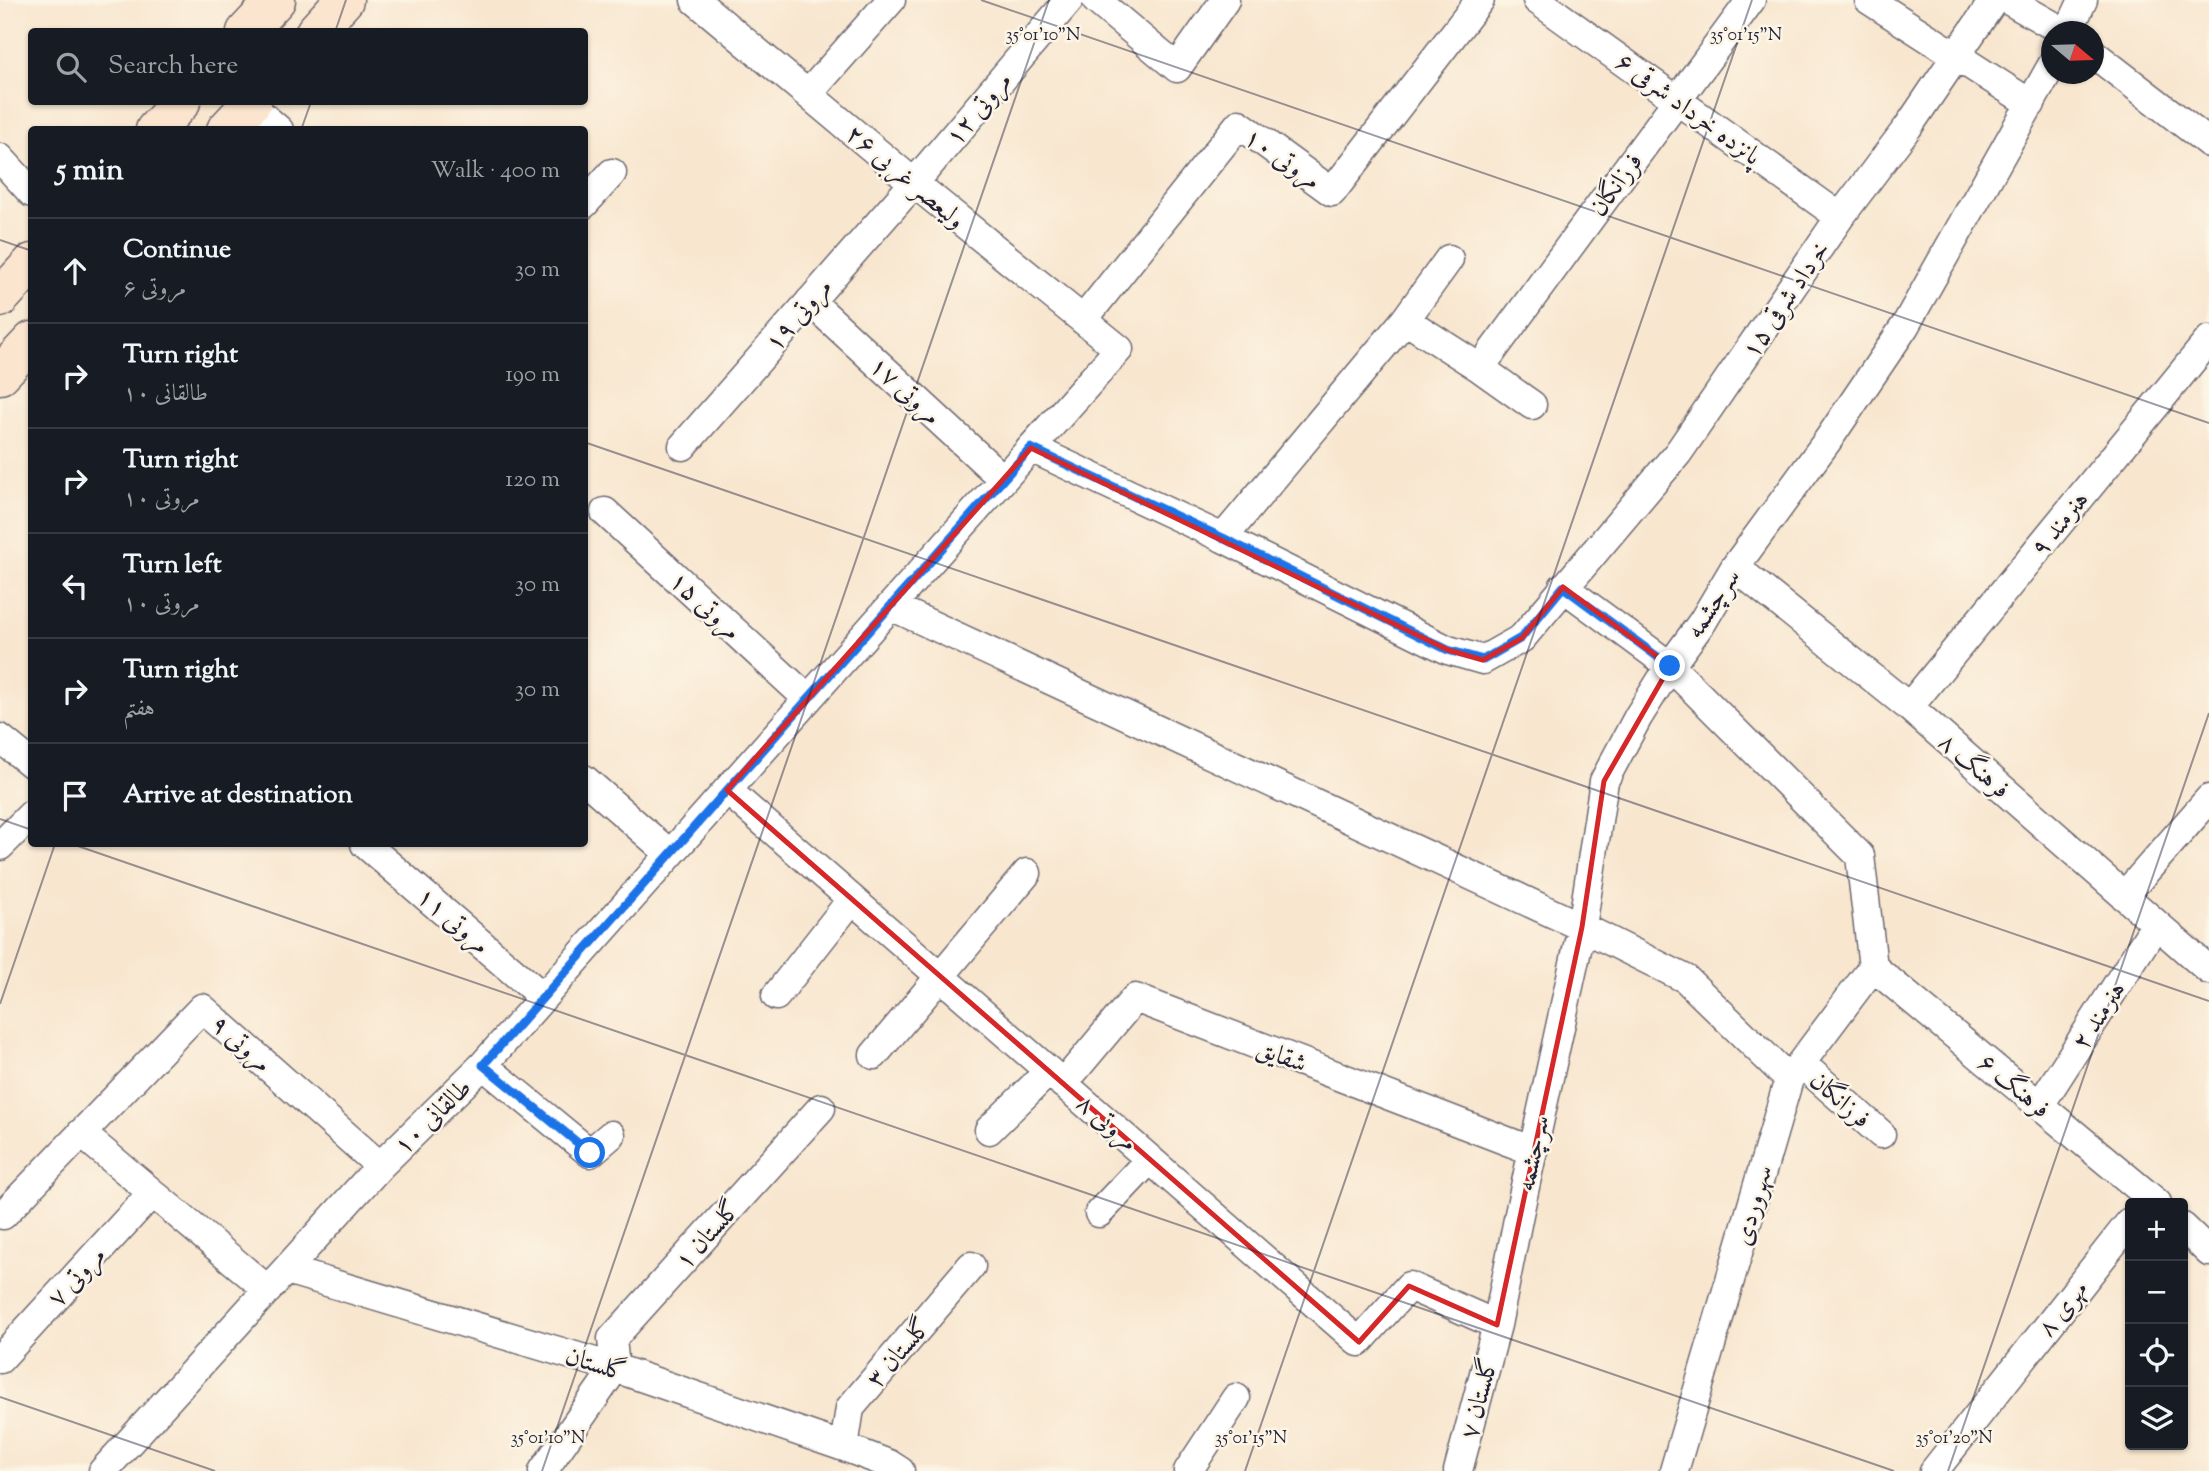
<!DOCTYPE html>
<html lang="en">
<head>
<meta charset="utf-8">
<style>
  body { margin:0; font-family:"Sorts Mill Goudy",Amiri,serif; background:#20242c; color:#f1f3f6 }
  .controls { position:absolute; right:21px; bottom:21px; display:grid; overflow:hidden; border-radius:7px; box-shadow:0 2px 5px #0004 }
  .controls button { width:63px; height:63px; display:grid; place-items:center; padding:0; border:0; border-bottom:2px solid #363941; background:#171b24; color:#f1f3f6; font:35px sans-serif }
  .compass { position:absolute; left:2041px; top:21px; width:63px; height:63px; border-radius:50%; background:#171b24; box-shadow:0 2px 5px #0004; rotate:109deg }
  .stop { position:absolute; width:21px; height:21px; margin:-16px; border:5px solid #1a73e8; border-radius:50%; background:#fff }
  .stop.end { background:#1a73e8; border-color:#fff; box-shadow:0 2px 7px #0008 }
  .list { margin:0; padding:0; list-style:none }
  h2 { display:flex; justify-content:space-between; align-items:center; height:91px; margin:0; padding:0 28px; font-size:30px }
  h2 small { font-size:23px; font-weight:400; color:#9ea1a6 }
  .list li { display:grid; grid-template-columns:46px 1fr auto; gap:21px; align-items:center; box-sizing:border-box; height:105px; padding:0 28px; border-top:2px solid #363941 }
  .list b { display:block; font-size:26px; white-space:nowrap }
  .list p { margin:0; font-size:23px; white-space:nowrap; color:#9ea1a6 }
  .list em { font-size:23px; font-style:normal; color:#9ea1a6 }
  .icon { flex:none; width:38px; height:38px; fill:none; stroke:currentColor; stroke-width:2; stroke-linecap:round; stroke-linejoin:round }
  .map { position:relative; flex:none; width:2209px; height:1471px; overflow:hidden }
  .search { position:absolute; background:#171b24; box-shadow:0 2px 5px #0004; left:28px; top:28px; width:560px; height:77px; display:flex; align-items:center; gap:18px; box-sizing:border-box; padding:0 24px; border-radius:7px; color:#9ea1a6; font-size:26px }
  .panel { position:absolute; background:#171b24; box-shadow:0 2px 5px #0004; left:28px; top:126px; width:560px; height:721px; border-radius:7px }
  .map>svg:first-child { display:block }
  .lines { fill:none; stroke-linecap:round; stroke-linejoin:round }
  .street-casing { stroke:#6d676f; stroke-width:31 }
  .secondary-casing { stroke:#6d676f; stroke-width:41 }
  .street { stroke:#fff; stroke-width:28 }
  .secondary { stroke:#fce5cf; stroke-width:38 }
  .route { stroke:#1a73e8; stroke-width:9 }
  .marked { fill:none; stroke:#d62828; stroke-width:5; stroke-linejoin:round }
  .ticks { fill:none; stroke:#22223b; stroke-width:2; stroke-opacity:0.45 }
  .labels { text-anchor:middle; stroke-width:5; stroke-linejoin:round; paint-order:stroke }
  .street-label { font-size:26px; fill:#22223b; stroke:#fcf5e5 }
  .ticks-label { font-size:18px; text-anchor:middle; fill:#22223b; stroke:#fcf5e5; stroke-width:5; stroke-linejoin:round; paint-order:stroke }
</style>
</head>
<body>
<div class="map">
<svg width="2209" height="1471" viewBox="0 0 2209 1471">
  <rect width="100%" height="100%" fill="#fcf5e5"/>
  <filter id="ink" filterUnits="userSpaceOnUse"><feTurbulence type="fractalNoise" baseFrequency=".0143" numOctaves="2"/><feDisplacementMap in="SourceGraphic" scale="14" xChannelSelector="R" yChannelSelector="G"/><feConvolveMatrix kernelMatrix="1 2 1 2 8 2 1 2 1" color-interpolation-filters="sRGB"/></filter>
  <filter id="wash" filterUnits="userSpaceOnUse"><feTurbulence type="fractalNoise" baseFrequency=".00686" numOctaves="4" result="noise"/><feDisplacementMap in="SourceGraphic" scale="28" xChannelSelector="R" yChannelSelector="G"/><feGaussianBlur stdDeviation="1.57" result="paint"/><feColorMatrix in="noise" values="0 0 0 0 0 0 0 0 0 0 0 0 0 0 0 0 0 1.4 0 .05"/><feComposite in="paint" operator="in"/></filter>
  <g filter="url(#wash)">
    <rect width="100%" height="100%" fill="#f8e6cf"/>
  </g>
  <g filter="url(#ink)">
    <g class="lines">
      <defs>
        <path id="street" d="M1096,0L1177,68L1225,0
          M1537,0L1840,217
          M1869,0L2031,104
          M2008,0L2064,32
          M2068,32L2083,0
          M2094,54L2209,143
          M808,94L891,0
          M249,104L279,130
          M0,158L32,193
          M584,204L612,173
          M810,301L1003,479
          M1083,320L1239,124L1332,192L1480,0
          M1405,320L1449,259
          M1480,368L1751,0
          M683,446L914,183L1069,0
          M1031,448L1223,538L1448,650L1483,660L1522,638L1678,453L1840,217L1908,127L1994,0
          M605,512L808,699
          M1223,538L1405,320L1480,368L1532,405
          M1735,567L1909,707L2209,970
          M1563,587L1670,666L1860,856L1873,967
          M891,606L1582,927L1686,979L1789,1079
          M1909,707L2209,340
          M0,738L32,764
          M584,779L670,854
          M727,790L1359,1342L1409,1286L1497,1325
          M365,844L543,997
          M0,846L32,814
          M2124,896L2209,799
          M1873,967L2157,1203
          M776,996L852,899
          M874,1055L1027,873
          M1802,1064L1881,1134
          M483,1065L590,1153L611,1135
          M1063,1084L1135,998L1533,1151
          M2040,1105L2156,924
          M989,1130L1049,1071
          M81,1133L268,1290
          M1099,1213L1150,1159
          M3,1215L202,1008L380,1166
          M2183,1227L2209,1252
          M287,1270L615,1368L844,1447L889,1464L900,1471
          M0,1359L151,1194
          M844,1447L850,1408L971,1266
          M103,1471L380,1166L483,1065L1119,349L914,183L695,0
          M543,1471L615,1368L612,1339L821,1108
          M1188,1471L1236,1398
          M1458,1471L1497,1325L1519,1214L1582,927L1604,781L1638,717L1670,666L1703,621L1735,567L1828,440L1905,326L2052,65
          M1674,1471L1789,1079L1873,967
          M1934,1471L2130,1222"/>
        <path id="secondary" d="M246,32L276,0
          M315,32L344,0
          M155,130L181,102
          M226,130L252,102
          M0,298L32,263
          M0,375L32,341"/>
      </defs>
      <use href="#street" class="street-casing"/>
      <use href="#secondary" class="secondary-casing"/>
      <use href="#street" class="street"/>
      <use href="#secondary" class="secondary"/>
    </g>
  </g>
  <g class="lines" filter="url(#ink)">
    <path class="route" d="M590,1153L483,1065L1031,448L1223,538L1448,650L1483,660L1521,638L1563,587L1670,666"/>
  </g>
  <path class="marked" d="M1031,448L1448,650L1483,660L1522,638L1563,587L1670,666L1604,781L1582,927L1497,1325L1409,1286L1359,1342L727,790Z"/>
  <path class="ticks" d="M981,0L2209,423M335,32L346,0M301,130L311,102M0,240L32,251M584,442L2209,1001M0,819L32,830M72,844L1894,1471M0,1004L55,844M0,1397L215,1471M542,1471L1049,0M1245,1471L1752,0M1948,1471L2209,713"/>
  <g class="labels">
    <g class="street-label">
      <text transform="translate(978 108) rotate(-50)" y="9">مروتی ۱۲</text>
      <text transform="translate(1689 108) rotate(36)" y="9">پانزده خرداد شرقی ۶</text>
      <text transform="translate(1283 158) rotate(35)" y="9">مروتی ۱۰</text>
      <text transform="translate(906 176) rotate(40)" y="9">ولیعصر غربی ۲۶</text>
      <text transform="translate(1615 184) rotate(-54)" y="9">فرزانگان</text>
      <text transform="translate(1785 299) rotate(-56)" y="9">۱۵ خرداد شرقی</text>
      <text transform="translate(798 314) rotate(-49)" y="9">مروتی ۱۹</text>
      <text transform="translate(906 390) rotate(43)" y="9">مروتی ۱۷</text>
      <text transform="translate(2059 523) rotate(-51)" y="9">هنرمند ۹</text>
      <text transform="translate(1712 603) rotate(-57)" y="9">سرچشمه</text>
      <text transform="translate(706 605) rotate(43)" y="9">مروتی ۱۵</text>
      <text transform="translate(1975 765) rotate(41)" y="9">فرهنگ ۸</text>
      <text transform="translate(454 920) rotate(41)" y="9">مروتی ۱۱</text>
      <text transform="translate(2098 1015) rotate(-57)" y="9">هنرمند ۲</text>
      <text transform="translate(242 1043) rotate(42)" y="9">مروتی ۹</text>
      <text transform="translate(1282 1055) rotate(21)" y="9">شقایق</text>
      <text transform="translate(2015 1085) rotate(40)" y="9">فرهنگ ۶</text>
      <text transform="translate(1841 1099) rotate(41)" y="9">فرزانگان</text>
      <text transform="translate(432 1116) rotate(-44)" y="9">طالقانی ۱۰</text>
      <text transform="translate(1108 1122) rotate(41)" y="9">مروتی ۸</text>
      <text transform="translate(1532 1153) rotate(-78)" y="9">سرچشمه</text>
      <text transform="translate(1752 1205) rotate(-74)" y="9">سهروردی</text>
      <text transform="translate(707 1234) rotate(-48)" y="9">گلستان ۱</text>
      <text transform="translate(76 1276) rotate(-47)" y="9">مروتی ۷</text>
      <text transform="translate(2062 1308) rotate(-51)" y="9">مهری ۸</text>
      <text transform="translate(898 1352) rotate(-49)" y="9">گلستان ۳</text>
      <text transform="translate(596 1363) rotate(17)" y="9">گلستان</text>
      <text transform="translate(1478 1398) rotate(-75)" y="9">گلستان ۷</text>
    </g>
  </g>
  <g class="ticks-label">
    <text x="1043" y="40">35°01'10"N</text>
    <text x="1746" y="40">35°01'15"N</text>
    <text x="548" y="1443">35°01'10"N</text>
    <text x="1251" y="1443">35°01'15"N</text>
    <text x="1954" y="1443">35°01'20"N</text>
  </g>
</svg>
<div class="controls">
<button>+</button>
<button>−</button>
<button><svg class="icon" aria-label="locate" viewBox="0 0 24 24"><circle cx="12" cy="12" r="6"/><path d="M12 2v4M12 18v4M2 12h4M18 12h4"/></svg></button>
<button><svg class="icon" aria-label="layers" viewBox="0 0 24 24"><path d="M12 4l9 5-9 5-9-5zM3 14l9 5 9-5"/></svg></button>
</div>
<svg class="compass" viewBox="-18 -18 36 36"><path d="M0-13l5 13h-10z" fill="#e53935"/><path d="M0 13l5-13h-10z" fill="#9ea1a6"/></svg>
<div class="stop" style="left:590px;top:1153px"></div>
<div class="stop end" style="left:1670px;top:666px"></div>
<div class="search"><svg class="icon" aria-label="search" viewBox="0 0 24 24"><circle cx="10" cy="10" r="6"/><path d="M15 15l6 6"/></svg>Search here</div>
<section class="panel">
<h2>5 min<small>Walk · 400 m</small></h2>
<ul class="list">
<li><svg class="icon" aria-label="ahead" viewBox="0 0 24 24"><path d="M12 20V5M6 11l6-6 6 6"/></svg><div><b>Continue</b><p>مروتی ۶</p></div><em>30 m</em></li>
<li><svg class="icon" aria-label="right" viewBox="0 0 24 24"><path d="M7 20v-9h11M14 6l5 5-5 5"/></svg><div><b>Turn right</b><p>طالقانی ۱۰</p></div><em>190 m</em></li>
<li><svg class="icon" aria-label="right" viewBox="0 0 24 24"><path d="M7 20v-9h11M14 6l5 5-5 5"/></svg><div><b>Turn right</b><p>مروتی ۱۰</p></div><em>120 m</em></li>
<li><svg class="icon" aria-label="left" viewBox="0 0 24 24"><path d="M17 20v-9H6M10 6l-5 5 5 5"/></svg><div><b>Turn left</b><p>مروتی ۱۰</p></div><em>30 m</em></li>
<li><svg class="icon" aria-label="right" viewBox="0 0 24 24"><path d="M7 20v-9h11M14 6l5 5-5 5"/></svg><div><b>Turn right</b><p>هفتم</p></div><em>30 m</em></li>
<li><svg class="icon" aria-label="arrive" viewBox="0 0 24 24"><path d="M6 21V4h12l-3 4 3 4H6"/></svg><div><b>Arrive at destination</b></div></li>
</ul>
</section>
</div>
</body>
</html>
